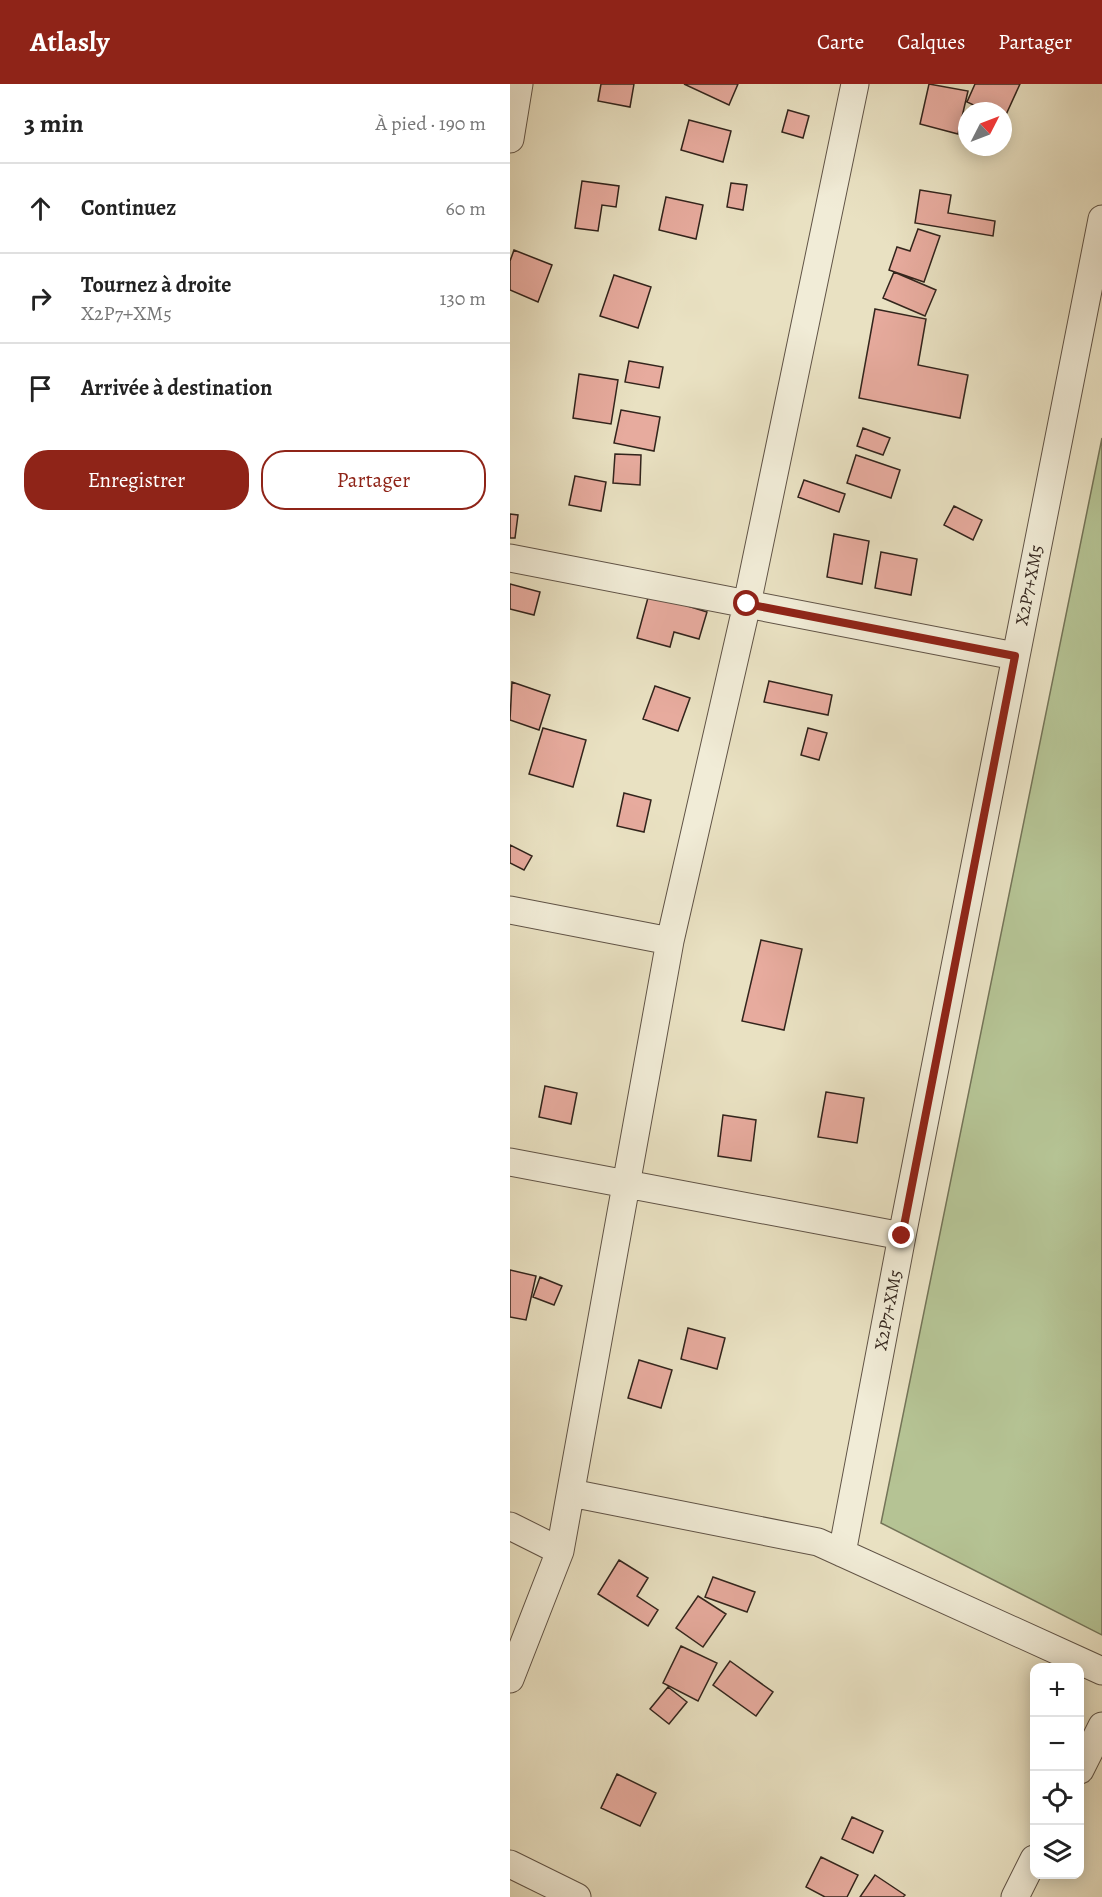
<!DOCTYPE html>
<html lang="fr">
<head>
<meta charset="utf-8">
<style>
  body { margin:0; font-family:Alegreya,serif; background:#f6f6f6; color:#222 }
  .controls { position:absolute; right:18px; bottom:18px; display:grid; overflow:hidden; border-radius:12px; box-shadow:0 3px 15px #0003 }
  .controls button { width:54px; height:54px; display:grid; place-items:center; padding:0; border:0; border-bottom:2px solid #e0e0e0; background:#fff; color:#222; font:30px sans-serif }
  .compass { position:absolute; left:448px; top:18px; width:54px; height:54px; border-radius:50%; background:#fff; box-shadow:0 3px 15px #0003; rotate:48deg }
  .stop { position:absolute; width:18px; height:18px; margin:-14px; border:4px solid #8f2418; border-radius:50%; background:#fff }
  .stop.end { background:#8f2418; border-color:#fff; box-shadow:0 2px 6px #0008 }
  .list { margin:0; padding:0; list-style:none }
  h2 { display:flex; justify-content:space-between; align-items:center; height:78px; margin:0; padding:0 24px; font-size:26px }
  h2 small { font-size:20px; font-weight:400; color:#767676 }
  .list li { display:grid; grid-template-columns:39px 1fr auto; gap:18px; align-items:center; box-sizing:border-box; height:90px; padding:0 24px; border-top:2px solid #e0e0e0 }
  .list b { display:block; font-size:22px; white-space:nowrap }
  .list p { margin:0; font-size:20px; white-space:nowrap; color:#767676 }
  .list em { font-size:20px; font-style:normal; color:#767676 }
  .actions { display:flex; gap:12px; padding:18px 24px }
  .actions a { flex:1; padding:14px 0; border:2px solid #8f2418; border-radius:24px; text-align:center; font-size:21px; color:#8f2418 }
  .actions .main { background:#8f2418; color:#fff }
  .icon { flex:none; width:33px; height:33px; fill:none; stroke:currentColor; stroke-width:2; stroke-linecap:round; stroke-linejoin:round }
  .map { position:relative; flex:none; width:592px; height:1813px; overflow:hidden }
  header { display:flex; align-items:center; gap:36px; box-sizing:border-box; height:84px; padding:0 30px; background:#8f2418; color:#fff }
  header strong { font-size:28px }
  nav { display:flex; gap:33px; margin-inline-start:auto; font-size:21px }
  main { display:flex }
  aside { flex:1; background:#fff }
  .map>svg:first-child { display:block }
  .green { fill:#b5c394; stroke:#747458; stroke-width:1.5 }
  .building { fill:#e7ab9e; stroke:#32241c; stroke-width:1.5 }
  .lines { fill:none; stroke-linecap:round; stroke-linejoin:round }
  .street-casing { stroke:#605346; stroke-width:29 }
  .street { stroke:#f1ecd7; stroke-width:27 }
  .route { stroke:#8f2418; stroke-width:8 }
  .labels { text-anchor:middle; stroke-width:5; stroke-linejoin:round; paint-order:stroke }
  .street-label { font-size:18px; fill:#32241c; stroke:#f1ecd7 }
</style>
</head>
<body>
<header>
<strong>Atlasly</strong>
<nav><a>Carte</a><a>Calques</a><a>Partager</a></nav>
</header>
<main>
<aside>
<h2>3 min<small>À pied · 190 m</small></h2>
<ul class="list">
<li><svg class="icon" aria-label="ahead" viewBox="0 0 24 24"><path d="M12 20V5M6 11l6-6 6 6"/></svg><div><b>Continuez</b></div><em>60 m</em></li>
<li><svg class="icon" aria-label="right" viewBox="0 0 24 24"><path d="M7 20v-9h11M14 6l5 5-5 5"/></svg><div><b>Tournez à droite</b><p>X2P7+XM5</p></div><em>130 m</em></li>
<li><svg class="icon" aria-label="arrive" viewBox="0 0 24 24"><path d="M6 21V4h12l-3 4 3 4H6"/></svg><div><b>Arrivée à destination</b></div></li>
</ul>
<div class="actions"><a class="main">Enregistrer</a><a>Partager</a></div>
</aside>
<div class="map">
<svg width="592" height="1813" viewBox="0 0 592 1813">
  <rect width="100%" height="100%" fill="#e9e1c2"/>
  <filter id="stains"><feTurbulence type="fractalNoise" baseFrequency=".00333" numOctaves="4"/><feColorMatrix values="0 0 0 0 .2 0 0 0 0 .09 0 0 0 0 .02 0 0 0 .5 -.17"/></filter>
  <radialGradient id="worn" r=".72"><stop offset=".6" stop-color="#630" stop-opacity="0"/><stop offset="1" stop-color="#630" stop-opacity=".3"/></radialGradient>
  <path class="green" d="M592,354V1551L371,1439Z"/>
  <path class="building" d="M91,0H124L120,23L88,17Z
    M174,0H228L219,21Z
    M419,0L458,7L448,50L410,40Z
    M465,0H510L494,35L493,27H476L457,18Z
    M278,26L299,32L293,54L272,48Z
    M179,36L221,47L213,78L171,66Z
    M72,97L109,102L106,123L92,121L88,147L65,144Z
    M221,99L237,101L233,126L217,123Z
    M410,106L441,111L438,129L485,137L483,152L405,139Z
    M156,113L193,121L186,155L149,146Z
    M408,145L430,152L414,198L379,186L387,163L400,167Z
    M4,166L42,181L28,218L0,206V177Z
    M384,188L426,206L415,232L373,214Z
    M104,191L141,203L128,244L90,232Z
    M365,225L416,235L408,281L458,291L450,334L349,314Z
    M119,277L153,283L149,304L115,298Z
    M69,290L108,296L101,340L63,334Z
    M111,326L150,333L144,367L104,359Z
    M353,344L380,354L373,371L347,362Z
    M105,370L131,371L130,401L103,399Z
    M346,371L390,386L381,414L337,399Z
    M65,392L96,398L91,427L59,421Z
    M294,396L335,410L329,428L288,413Z
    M444,422L472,436L463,456L434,441Z
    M0,430L8,431L5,454H0Z
    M324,450L359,457L352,500L317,493Z
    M371,468L407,475L401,511L365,504Z
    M0,500L30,508L24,531L0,525Z
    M139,510L197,528L189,555L164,548L160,563L127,554Z
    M259,597L322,611L318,631L254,618Z
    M2,598L40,611L29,646L0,636Z
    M145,602L180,614L168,647L133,635Z
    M33,644L76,656L63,703L19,690Z
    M298,644L317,649L309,676L291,671Z
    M114,709L141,716L134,748L107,742Z
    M0,761L22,772L14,786L0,779Z
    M251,856L292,865L274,946L232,937Z
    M35,1002L67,1009L61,1040L29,1033Z
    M316,1008L354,1014L347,1059L308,1053Z
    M213,1031L246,1036L241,1077L208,1072Z
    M0,1186L26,1192L16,1236L0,1233Z
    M30,1193L52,1202L44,1221L23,1213Z
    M178,1244L215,1254L207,1285L171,1275Z
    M129,1276L162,1286L151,1324L118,1314Z
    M109,1476L138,1494L127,1512L148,1526L138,1542L88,1510Z
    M203,1493L245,1508L237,1528L195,1513Z
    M188,1512L216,1530L193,1563L166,1544Z
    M171,1562L207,1579L188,1617L153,1599Z
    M220,1577L263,1608L246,1632L203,1601Z
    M158,1603L177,1618L159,1640L140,1625Z
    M107,1690L146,1709L130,1742L91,1724Z
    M342,1733L373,1747L363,1769L332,1755Z
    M311,1773L348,1791L337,1813H315L296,1803Z
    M365,1791L395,1811L393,1813H350Z"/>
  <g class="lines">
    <defs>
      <path id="street" d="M0,55L9,0
        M0,474L505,572
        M0,826L160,857
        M0,1078L392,1152
        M61,1409L308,1458L592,1587
        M0,1442L50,1467
        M332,1469L392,1152L592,135
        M0,1595L50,1467L160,857L237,520L345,0
        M570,1686L592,1642
        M0,1780L67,1813
        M505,1813L524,1775"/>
    </defs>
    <use href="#street" class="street-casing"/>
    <use href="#street" class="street"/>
  </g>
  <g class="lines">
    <path class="route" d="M237,520L505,572L392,1152"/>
  </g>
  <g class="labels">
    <g class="street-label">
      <text transform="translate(519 501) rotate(-79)" y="6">X2P7+XM5</text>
      <text transform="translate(378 1226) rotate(-79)" y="6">X2P7+XM5</text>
    </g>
  </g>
  <rect width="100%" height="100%" filter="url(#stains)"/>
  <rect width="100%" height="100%" fill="url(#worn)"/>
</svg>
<div class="controls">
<button>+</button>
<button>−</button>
<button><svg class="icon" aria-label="locate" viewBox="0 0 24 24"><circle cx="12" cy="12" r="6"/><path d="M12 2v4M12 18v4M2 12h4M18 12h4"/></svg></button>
<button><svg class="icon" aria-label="layers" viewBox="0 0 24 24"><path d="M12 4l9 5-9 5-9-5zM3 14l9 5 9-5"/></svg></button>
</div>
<svg class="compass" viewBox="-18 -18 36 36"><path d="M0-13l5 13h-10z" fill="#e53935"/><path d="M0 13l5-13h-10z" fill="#767676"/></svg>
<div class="stop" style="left:237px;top:520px"></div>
<div class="stop end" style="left:392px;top:1152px"></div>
</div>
</main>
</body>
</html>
